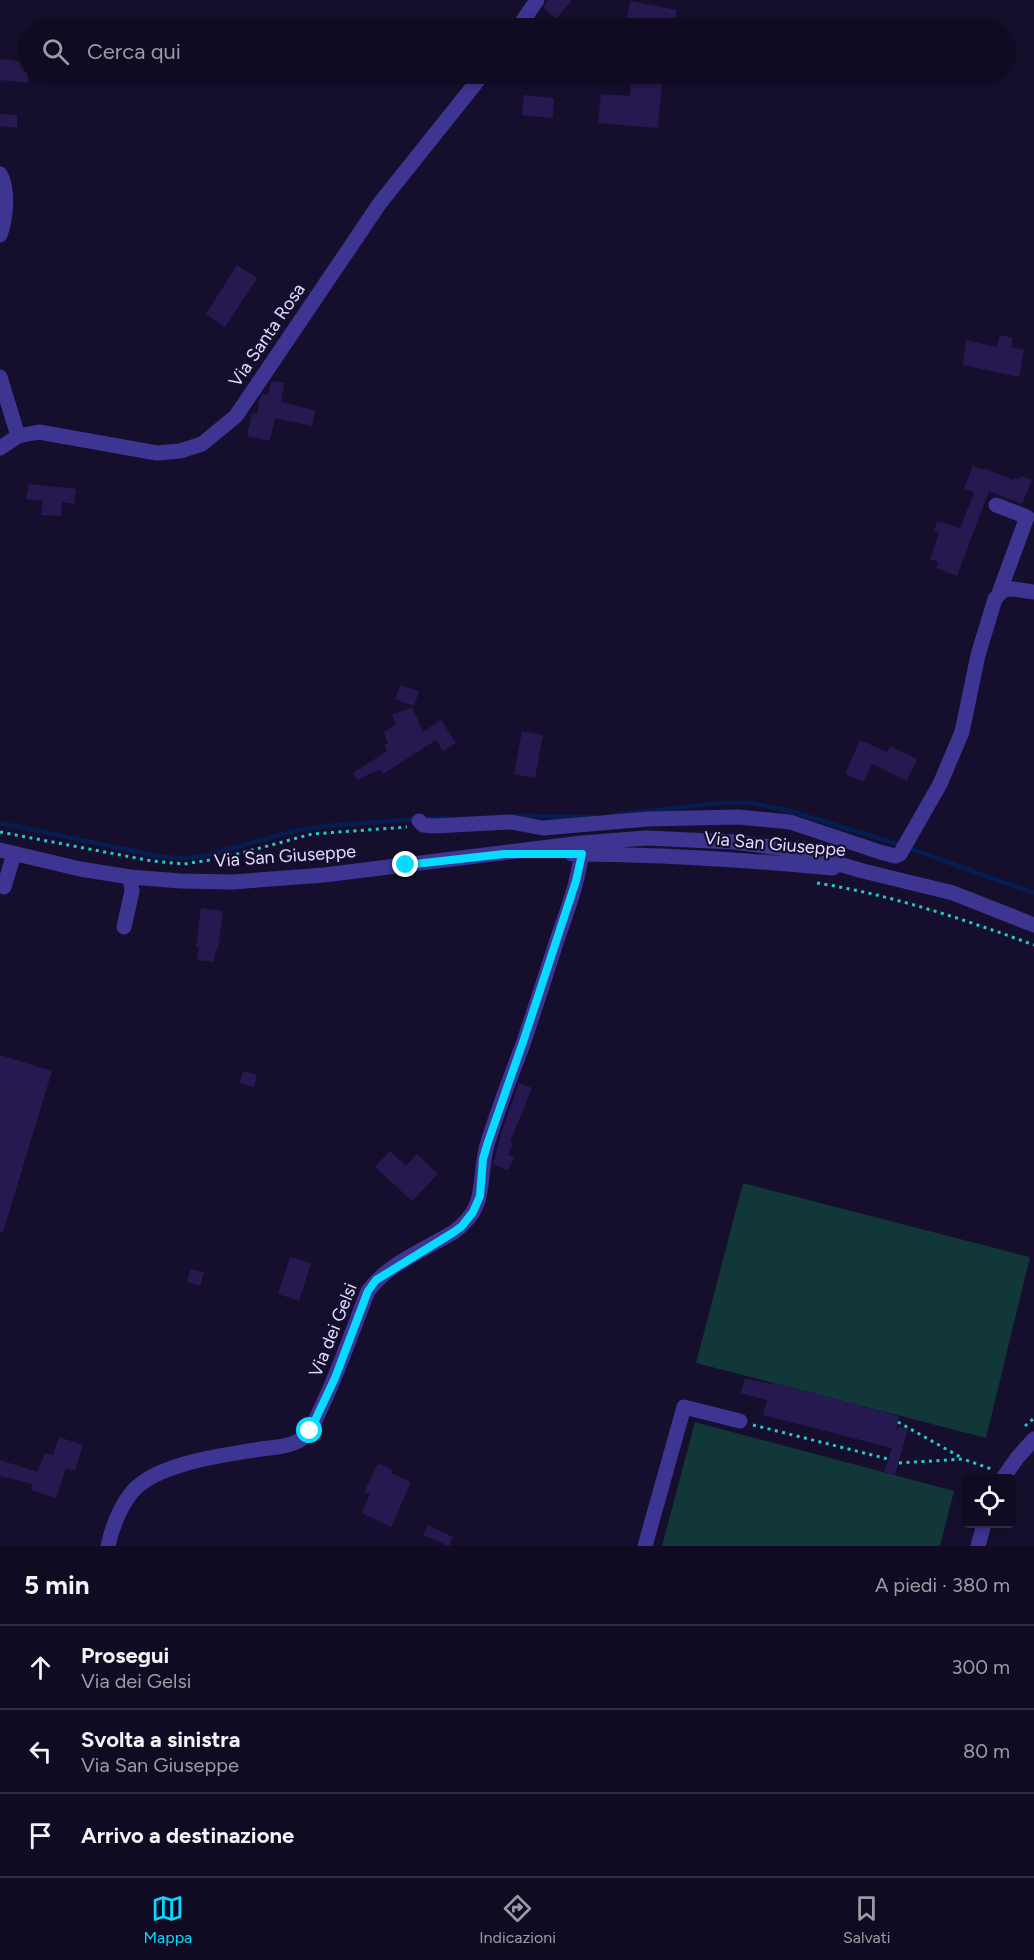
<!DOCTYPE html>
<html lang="it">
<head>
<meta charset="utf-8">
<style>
  body { margin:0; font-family:Figtree,sans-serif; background:#1e192f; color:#f1f3f6 }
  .controls { position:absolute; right:18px; bottom:18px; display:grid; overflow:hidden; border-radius:6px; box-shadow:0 3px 9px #0003 }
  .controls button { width:54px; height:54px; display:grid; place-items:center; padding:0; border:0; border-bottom:2px solid #302b40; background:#100b22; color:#f1f3f6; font:30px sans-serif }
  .stop { position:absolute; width:18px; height:18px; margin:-14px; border:4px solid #07dbff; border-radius:50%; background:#fff }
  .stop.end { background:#07dbff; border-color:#fff; box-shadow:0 2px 6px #0008 }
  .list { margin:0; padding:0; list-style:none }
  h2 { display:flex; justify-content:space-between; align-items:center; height:78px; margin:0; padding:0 24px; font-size:26px }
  h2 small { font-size:20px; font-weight:400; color:#9c9ba5 }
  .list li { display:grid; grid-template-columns:39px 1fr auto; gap:18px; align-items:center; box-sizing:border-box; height:84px; padding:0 24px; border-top:2px solid #302b40 }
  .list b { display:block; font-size:22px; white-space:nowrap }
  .list p { margin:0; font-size:20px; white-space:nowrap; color:#9c9ba5 }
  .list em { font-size:20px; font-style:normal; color:#9c9ba5 }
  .icon { flex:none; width:33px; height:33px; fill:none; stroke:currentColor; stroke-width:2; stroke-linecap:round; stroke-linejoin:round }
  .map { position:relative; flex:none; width:1034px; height:1546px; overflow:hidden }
  .search { position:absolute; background:#100b22; box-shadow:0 3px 9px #0003; left:18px; right:18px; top:18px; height:66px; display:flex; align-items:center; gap:15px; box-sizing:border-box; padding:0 21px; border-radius:33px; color:#9c9ba5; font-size:22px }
  .sheet { height:330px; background:#100b22 }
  nav { display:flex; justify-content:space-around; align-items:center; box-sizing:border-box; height:84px; border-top:2px solid #302b40; background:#100b22; font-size:16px; color:#9c9ba5 }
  nav a { display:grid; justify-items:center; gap:3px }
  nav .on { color:#07dbff }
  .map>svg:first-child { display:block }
  .green { fill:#113738 }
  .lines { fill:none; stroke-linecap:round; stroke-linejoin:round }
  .stream { stroke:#051d50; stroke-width:4.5 }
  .building { fill:#261950 }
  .path { stroke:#24cac8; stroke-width:3; stroke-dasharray:3 4.5; stroke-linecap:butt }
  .minor { stroke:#3d3591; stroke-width:15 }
  .route { stroke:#07dbff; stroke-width:8 }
  .labels { text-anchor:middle; stroke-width:4.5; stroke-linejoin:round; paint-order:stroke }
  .street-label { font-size:18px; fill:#e1dbff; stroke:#150f2d }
</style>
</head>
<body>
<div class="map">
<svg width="1034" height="1546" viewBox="0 0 1034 1546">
  <rect width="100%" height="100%" fill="#150f2d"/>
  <path class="green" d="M743,1183L1030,1257L986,1438L696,1363Z
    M695,1422L954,1491L940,1546H662Z"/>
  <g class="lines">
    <path class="stream" d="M613,815L720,803H752L790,811L897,844L1034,893
      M511,816L593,817
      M427,819L449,818
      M0,823L162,857L186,858L208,855L294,831L326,826L416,819"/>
  </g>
  <path class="building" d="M547,0H572L556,19L544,8Z
    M630,1L677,10L674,28H655L626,23Z
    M0,59L28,62V83L0,80Z
    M631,79L662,82L658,128L598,123L601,94L630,96Z
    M524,95L554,98L553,118L522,115Z
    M0,114L17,115V128L0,126Z
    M237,265L257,278L225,327L206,314Z
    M1000,335L1013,338L1011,347L1024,350L1019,377L963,365L966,340L997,347Z
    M272,381L284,383L281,402L315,410L312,426L275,418L270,441L247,436L252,413L257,414L260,398L262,394L268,395Z
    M973,466L983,470V468L1013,480L1014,478L1017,479L1022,476L1032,480L1022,504L989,491L957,576L936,568L938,562L930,559L939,533L934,532L937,521L960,528L974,493L964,488Z
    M29,484L76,489L74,504L62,502L61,516L41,515L43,501L26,499Z
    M400,685L419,691L414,706L395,699Z
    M412,707L423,732L441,720L456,743L443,751L436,740L383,774L380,769L357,780L353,773L387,751L384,746L388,743L384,732L396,725L392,715Z
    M522,731L543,735L535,778L514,774Z
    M860,740L887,752L890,746L917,759L907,781L872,764L863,782L845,774Z
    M201,908L223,911L218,949L216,950L214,962L197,960L199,947H196Z
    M0,1055L52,1071L3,1232H0Z
    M243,1071L257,1075L254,1087L240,1083Z
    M519,1083L532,1088L510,1142L513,1144L508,1155L514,1157L508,1170L493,1164L501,1133Z
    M390,1151L406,1166L417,1154L438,1174L412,1201L375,1167Z
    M290,1257L311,1263L299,1301L278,1294Z
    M190,1269L204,1272L200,1286L187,1282Z
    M745,1378L771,1384L772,1382L899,1416L896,1431L899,1427L908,1429L895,1475L884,1472L892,1448L763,1415L767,1400L741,1393Z
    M59,1437L83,1445L75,1471L66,1468L56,1498L31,1490L33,1484L0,1476V1460L37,1472L45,1453L53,1455Z
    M378,1463L392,1470L391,1473L411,1482L391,1527L362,1513L370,1494L364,1492Z
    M428,1525L453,1537L449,1546L423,1535Z"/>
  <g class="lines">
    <path class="path" d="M0,832L152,861L184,864L223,858L312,834L407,827
      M817,883C892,895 963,919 1034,945
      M898,1422L962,1458
      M753,1425L888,1459
      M1025,1426L1034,1418
      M899,1463L963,1459L994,1470"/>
    <path class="minor" d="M518,28L537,0
      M0,174C9,190 6,218 0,235
      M0,377L18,436
      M0,448L18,436L39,432L157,453L180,451L202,444L236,416L380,203L483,74
      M996,505L1027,517L999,593
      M419,821L423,825L433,826L511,822L543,828L648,819L738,817L790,822L880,852L895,856L900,854L940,784L962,732L978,655L995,599L1003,590L1014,589L1034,592
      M0,850L80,869L130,877L181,881L232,882L324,875L582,843L646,838L734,842L787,849L863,871L953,893L1034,925
      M572,854C660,854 746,860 833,868
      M4,887L14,854
      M124,927L132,891L130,877
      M1003,1478L1017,1458L1034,1439
      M108,1546C112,1528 120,1507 132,1492C156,1463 225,1455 261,1449C274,1447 293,1447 304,1437C313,1429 317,1416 322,1406C340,1368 353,1329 368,1291C388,1264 425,1249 454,1232C491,1204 476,1180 488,1142C498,1109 511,1076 523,1044C535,1009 546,974 557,940C568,908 581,876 582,843
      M645,1546L684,1407L740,1421
      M978,1546L984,1524"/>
  </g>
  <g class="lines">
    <path class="route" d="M310,1431L335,1378L368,1291L376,1280L454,1232L462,1226L473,1212L480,1196L483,1159L488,1142L523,1042L576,881L582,854H504L406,865"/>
  </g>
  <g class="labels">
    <g class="street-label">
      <text transform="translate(267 335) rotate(-56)" y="6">Via Santa Rosa</text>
      <text transform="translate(775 844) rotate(5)" y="6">Via San Giuseppe</text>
      <text transform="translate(285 856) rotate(-4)" y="6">Via San Giuseppe</text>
      <text transform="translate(333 1330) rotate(-68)" y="6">Via dei Gelsi</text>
    </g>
  </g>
</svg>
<div class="controls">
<button><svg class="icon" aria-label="locate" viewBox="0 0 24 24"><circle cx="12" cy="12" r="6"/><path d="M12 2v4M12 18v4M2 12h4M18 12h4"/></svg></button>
</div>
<div class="stop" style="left:310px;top:1431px"></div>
<div class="stop end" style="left:406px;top:865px"></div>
<div class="search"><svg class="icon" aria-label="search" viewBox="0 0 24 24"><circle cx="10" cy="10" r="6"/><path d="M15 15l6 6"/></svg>Cerca qui</div>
</div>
<section class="sheet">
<h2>5 min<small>A piedi · 380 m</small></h2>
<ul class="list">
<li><svg class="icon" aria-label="ahead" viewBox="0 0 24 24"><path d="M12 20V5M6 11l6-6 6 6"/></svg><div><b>Prosegui</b><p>Via dei Gelsi</p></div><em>300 m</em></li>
<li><svg class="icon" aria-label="left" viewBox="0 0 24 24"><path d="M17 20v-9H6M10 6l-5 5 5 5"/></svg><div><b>Svolta a sinistra</b><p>Via San Giuseppe</p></div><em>80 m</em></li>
<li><svg class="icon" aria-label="arrive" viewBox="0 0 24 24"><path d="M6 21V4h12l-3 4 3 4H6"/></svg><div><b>Arrivo a destinazione</b></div></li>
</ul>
</section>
<nav>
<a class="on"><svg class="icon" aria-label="map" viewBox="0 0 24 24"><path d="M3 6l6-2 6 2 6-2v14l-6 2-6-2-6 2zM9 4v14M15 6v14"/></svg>Mappa</a>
<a><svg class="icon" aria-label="directions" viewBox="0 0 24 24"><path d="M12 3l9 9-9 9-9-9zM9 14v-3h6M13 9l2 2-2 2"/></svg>Indicazioni</a>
<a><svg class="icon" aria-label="saved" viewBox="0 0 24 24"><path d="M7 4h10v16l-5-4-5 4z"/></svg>Salvati</a>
</nav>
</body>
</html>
